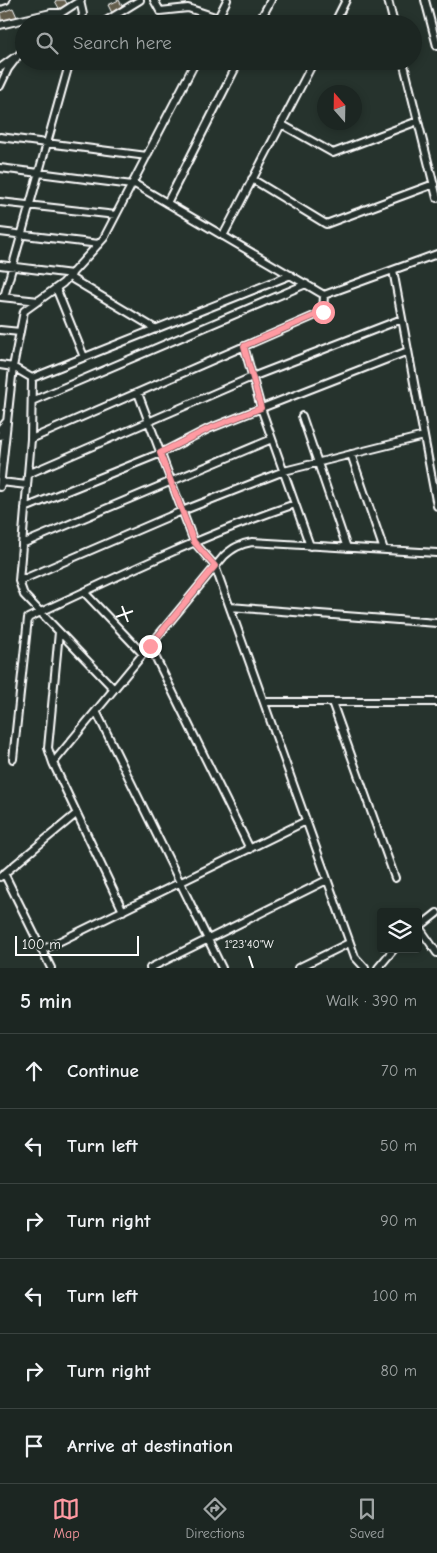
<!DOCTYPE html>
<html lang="en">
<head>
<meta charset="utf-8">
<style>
  body { margin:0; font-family:"Comic Neue",sans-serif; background:#29322f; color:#f1f3f6 }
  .controls { position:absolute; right:15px; bottom:15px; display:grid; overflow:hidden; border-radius:5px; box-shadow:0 2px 8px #0003 }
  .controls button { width:45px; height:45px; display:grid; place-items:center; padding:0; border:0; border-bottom:1px solid #3a4340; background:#1c2622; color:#f1f3f6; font:25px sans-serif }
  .compass { position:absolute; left:317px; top:85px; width:45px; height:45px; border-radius:50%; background:#1c2622; box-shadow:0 2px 8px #0003; rotate:340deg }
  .scale { position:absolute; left:15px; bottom:12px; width:124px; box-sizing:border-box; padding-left:5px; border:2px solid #fff; border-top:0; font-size:14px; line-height:18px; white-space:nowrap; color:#fff; -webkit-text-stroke:4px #26332d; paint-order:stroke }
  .stop { position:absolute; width:15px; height:15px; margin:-11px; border:4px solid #ff9aa2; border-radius:50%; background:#fff }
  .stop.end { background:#ff9aa2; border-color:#fff; box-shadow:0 1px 5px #0008 }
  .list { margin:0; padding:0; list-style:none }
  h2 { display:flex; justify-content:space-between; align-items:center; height:65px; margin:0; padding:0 20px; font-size:21px }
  h2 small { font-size:16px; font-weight:400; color:#a0a5a5 }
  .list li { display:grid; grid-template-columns:32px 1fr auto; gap:15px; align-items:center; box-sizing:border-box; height:75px; padding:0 20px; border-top:1px solid #3a4340 }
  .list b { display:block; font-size:19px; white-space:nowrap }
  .list em { font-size:16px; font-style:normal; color:#a0a5a5 }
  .icon { flex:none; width:28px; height:28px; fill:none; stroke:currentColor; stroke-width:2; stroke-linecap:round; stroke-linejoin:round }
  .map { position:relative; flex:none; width:437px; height:968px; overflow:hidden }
  .search { position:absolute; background:#1c2622; box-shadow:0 2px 8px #0003; left:15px; right:15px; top:15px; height:55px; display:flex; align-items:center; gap:12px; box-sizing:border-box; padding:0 18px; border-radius:28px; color:#a0a5a5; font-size:19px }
  .sheet { height:515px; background:#1c2622 }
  nav { display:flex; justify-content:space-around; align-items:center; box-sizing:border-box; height:70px; border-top:1px solid #3a4340; background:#1c2622; font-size:14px; color:#a0a5a5 }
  nav a { display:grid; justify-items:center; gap:2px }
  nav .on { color:#ff9aa2 }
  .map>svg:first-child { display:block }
  .building { fill:#645d4c; stroke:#fff }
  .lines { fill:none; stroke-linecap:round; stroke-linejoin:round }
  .street-casing { stroke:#fff; stroke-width:10 }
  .street { stroke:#26332d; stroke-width:6 }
  .route { stroke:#ff9aa2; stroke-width:6 }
  .ticks { fill:none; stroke:#fff; stroke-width:2 }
  .ticks-label { font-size:12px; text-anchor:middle; fill:#fff; stroke:#26332d; stroke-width:4; stroke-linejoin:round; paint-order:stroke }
</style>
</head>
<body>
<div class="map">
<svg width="437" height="968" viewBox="0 0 437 968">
  <rect width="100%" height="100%" fill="#26332d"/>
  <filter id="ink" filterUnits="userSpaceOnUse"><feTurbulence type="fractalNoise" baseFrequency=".02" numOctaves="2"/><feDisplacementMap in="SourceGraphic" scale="10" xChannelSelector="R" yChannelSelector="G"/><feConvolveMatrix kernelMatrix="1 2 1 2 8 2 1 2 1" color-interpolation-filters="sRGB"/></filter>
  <g filter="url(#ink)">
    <path class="building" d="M57,0H65L68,6L60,10L55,1Z
      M119,0L123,8L112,13L108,5Z
      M13,8L17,17L2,23L0,13Z"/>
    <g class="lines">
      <defs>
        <path id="street" d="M154,0L160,11L188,8L218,18
          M388,0L394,24
          M425,0L437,46
          M0,2L6,0
          M220,15L237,24
          M43,24L51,13H61L81,0
          M80,24L83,14L80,1
          M101,24L140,0
          M215,24L227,0
          M258,24L271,0
          M334,24L346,0
          M0,25L51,13
          M309,61L313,63L321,61
          M403,61L437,198
          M0,68L15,57
          M0,86L8,69L24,48
          M281,124L333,153L418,121
          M0,137L147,156
          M0,168L132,185
          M252,179L326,224L434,184
          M133,183L324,295L437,254
          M0,202L116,215
          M167,203L239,61
          M0,232L99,244
          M223,236L314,61
          M0,265L72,274
          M393,270L437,506
          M69,277L156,329
          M56,288L84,357
          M1,297L39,301
          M4,297L70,61
          M0,330L20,332
          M244,346L261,408L310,546
          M0,365L13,367L32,378L291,275
          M32,378L31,439L19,581L24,595L114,689
          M138,393L194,542L215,566L355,957L365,968
          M32,401L306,284
          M302,416L347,548
          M0,429L7,421L0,436
          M31,439L323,312L324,295
          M351,454L384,550
          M28,474L252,377L402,319
          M1,482L27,485
          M0,487L13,367L24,311L63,283L104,238L196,61
          M25,508L161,453L208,429L408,351
          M22,544L272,439
          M19,581L182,511L284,471L424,436
          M84,592L143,654
          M230,607L437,623
          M59,632L48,748L53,763L123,911
          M150,646L250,849
          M264,702H437
          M332,702L395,878
          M96,711L222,968
          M13,759L28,618C116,577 203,535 295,504
          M53,763L224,556C233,548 240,544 252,542L437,553
          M4,873L51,968
          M0,877L76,814
          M419,927L437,953
          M418,928L437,913
          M42,950L306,821
          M150,968L327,880
          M298,968L349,943
          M378,968L394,949"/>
      </defs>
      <use href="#street" class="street-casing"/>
      <use href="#street" class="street"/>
    </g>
  </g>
  <g class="lines" filter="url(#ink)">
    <path class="route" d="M150,646L215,566L194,542L160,453L208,429L261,408L244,346L323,312"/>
  </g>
  <path class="ticks" d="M122,606L128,622M116,617L133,611M249,956L253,968"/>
  <g class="ticks-label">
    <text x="249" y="948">1°23'40"W</text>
  </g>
</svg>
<div class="controls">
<button><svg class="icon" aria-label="layers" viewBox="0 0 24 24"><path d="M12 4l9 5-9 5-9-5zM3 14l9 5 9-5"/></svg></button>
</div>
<svg class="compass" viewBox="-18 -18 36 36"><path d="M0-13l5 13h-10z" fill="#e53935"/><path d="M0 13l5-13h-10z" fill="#a0a5a5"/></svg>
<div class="scale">100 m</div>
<div class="stop" style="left:323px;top:312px"></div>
<div class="stop end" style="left:150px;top:646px"></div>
<div class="search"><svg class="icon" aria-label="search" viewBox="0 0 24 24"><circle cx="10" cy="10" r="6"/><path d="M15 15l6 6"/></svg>Search here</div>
</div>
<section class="sheet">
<h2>5 min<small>Walk · 390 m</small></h2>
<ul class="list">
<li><svg class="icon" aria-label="ahead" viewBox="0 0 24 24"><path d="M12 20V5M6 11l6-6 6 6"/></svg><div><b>Continue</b></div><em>70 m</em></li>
<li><svg class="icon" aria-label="left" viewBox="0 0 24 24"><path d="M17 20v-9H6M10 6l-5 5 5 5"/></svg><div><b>Turn left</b></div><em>50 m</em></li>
<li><svg class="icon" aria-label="right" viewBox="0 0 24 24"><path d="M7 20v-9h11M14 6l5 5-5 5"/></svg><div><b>Turn right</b></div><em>90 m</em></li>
<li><svg class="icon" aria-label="left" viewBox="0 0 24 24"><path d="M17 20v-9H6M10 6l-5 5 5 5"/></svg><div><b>Turn left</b></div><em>100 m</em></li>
<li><svg class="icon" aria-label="right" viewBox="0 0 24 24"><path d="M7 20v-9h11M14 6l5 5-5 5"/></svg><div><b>Turn right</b></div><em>80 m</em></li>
<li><svg class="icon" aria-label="arrive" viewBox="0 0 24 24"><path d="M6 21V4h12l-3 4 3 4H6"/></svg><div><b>Arrive at destination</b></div></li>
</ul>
</section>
<nav>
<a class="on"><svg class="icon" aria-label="map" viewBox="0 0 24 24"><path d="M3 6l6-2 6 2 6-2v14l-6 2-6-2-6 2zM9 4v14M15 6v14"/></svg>Map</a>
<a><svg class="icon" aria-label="directions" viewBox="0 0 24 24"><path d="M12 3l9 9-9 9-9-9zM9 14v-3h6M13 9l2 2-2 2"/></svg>Directions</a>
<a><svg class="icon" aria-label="saved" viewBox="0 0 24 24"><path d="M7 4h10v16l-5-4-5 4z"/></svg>Saved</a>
</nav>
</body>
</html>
